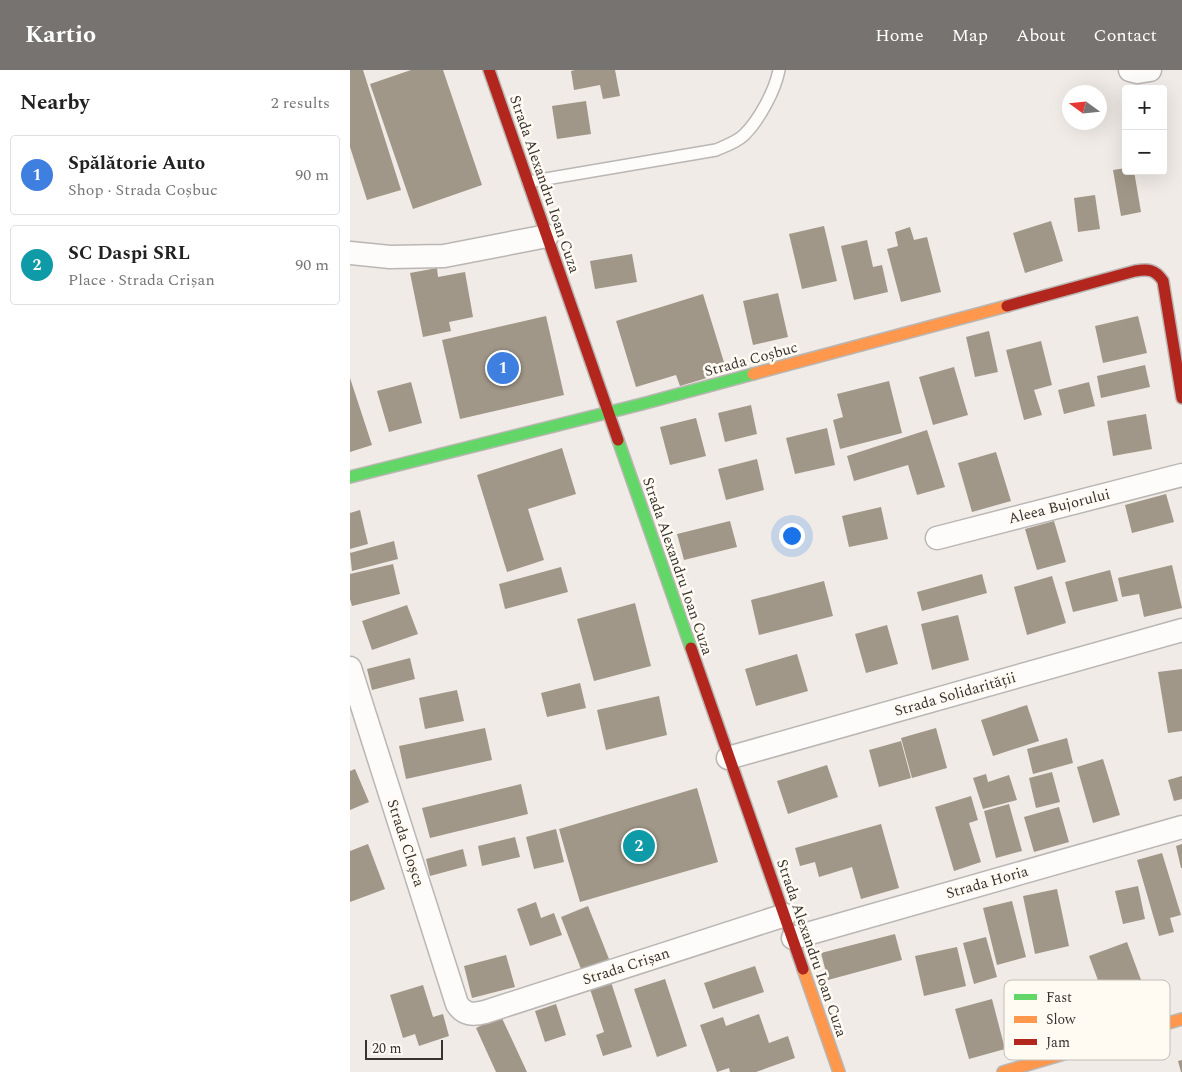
<!DOCTYPE html>
<html lang="en">
<head>
<meta charset="utf-8">
<style>
  body { margin:0; font-family:Spectral,serif; background:#f2f2f2; color:#222 }
  .controls { position:absolute; right:15px; top:15px; display:grid; overflow:hidden; border-radius:5px; box-shadow:0 5px 20px #0002 }
  .controls button { width:45px; height:45px; display:grid; place-items:center; padding:0; border:0; border-bottom:1px solid #e0e0e0; background:#fff; color:#222; font:25px sans-serif }
  .compass { position:absolute; left:712px; top:15px; width:45px; height:45px; border-radius:50%; background:#fff; box-shadow:0 5px 20px #0002; rotate:285deg }
  .scale { position:absolute; left:15px; bottom:12px; width:78px; box-sizing:border-box; padding-left:5px; border:2px solid #363330; border-top:0; font-size:14px; line-height:18px; white-space:nowrap; color:#363330; -webkit-text-stroke:4px #fffaf2; paint-order:stroke }
  .you { position:absolute; left:441px; top:465px; width:18px; height:18px; margin:-12px; border:4px solid #fff; border-radius:50%; background:#1a73e8; box-shadow:0 0 0 8px #1a73e833 }
  .badge { display:grid; place-items:center; width:32px; height:32px; border-radius:50%; background:#777370; color:#fff; font-size:16px; font-weight:700 }
  .pin { position:absolute; translate:-50% -50%; border:2px solid #fff; box-shadow:0 1px 5px #0006 }
  .list { margin:0; padding:0; list-style:none }
  h2 { display:flex; justify-content:space-between; align-items:center; height:65px; margin:0; padding:0 20px; font-size:21px }
  h2 small { font-size:16px; font-weight:400; color:#767676 }
  .list li { display:grid; grid-template-columns:32px 1fr auto; gap:15px; align-items:center; box-sizing:border-box; height:80px; margin:0 10px 10px; padding:0 10px; border:1px solid #e0e0e0; border-radius:5px }
  .list b { display:block; font-size:19px; white-space:nowrap }
  .list p { margin:0; font-size:16px; white-space:nowrap; color:#767676 }
  .list em { font-size:16px; font-style:normal; color:#767676 }
  .map { position:relative; flex:none; width:832px; height:1002px; overflow:hidden }
  header { display:flex; align-items:center; gap:30px; box-sizing:border-box; height:70px; padding:0 25px; background:#777370; color:#fff }
  header strong { font-size:24px }
  nav { display:flex; gap:28px; margin-inline-start:auto; font-size:18px }
  main { display:flex }
  aside { flex:1; background:#fff }
  .map>svg:first-child { display:block }
  .building { fill:#a09788 }
  .lines { fill:none; stroke-linecap:round; stroke-linejoin:round }
  .lane-casing { stroke:#bab6b3; stroke-width:14 }
  .street-casing { stroke:#bab6b3; stroke-width:25 }
  .fast-casing { stroke:#bab6b3; stroke-width:14 }
  .slow-casing { stroke:#bab6b3; stroke-width:14 }
  .jam-casing { stroke:#bab6b3; stroke-width:14 }
  .lane { stroke:#fdfcfb; stroke-width:11 }
  .street { stroke:#fdfcfb; stroke-width:22 }
  .fast { stroke:#63d668; stroke-width:11 }
  .slow { stroke:#ff974d; stroke-width:11 }
  .jam { stroke:#b3261e; stroke-width:11 }
  .labels { text-anchor:middle; stroke-width:5; stroke-linejoin:round; paint-order:stroke }
  .street-label { font-size:15px; fill:#363330; stroke:#fffaf2 }
  .key { fill:#fffaf2; stroke:#c3beb8; stroke-width:1 }
  .key-label { font-size:14px; fill:#363330 }
</style>
</head>
<body>
<header>
<strong>Kartio</strong>
<nav><a>Home</a><a>Map</a><a>About</a><a>Contact</a></nav>
</header>
<main>
<aside>
<h2>Nearby<small>2 results</small></h2>
<ul class="list">
<li><span class="badge" style="background:#3f7fe0">1</span><div><b>Spălătorie Auto</b><p>Shop · Strada Coșbuc</p></div><em>90 m</em></li>
<li><span class="badge" style="background:#0f9aa8">2</span><div><b>SC Daspi SRL</b><p>Place · Strada Crișan</p></div><em>90 m</em></li>
</ul>
</aside>
<div class="map">
<svg width="832" height="1002" viewBox="0 0 832 1002">
  <rect width="100%" height="100%" fill="#f0ebe6"/>
  <path class="building" d="M0,0H13L51,120L17,130L0,77Z
    M61,0H93L132,115L63,139L20,14Z
    M225,0H265L270,26L253,29L250,15L224,20L221,1Z
    M236,31L241,64L207,69L202,36Z
    M776,98V101H784L791,142L771,146L763,100Z
    M745,125L750,159L728,162L724,128Z
    M701,151L713,191L675,203L663,163Z
    M474,156L487,211L452,219L439,164Z
    M560,157L564,170L577,167L591,222L551,232L537,179L548,176L545,162Z
    M517,170L523,197L532,195L538,222L504,230L491,176Z
    M282,184L287,212L245,219L240,191Z
    M87,198L88,207L115,202L123,247L99,252L101,261L73,267L60,203Z
    M428,223L438,267L403,275L393,231Z
    M353,224L377,302L330,316L326,305L286,317L266,251Z
    M196,246L214,325L110,349L92,270Z
    M788,246L797,283L753,293L745,256Z
    M639,261L648,302L625,307L616,267Z
    M691,271L702,315L684,320L692,345L674,350L656,280Z
    M795,295L800,317L751,328L747,306Z
    M604,297L618,345L583,355L569,307Z
    M0,308L22,375L0,382Z
    M539,311L552,363L490,379L483,350L493,347L487,324Z
    M61,312L72,353L39,362L27,321Z
    M739,312L745,336L714,344L708,320Z
    M401,335L407,364L375,372L368,343Z
    M796,344L802,379L763,386L757,351Z
    M346,348L356,386L320,395L310,357Z
    M477,358L485,395L445,404L436,368Z
    M577,360L595,417L567,425L558,395L504,411L497,386Z
    M212,378L226,424L178,439L194,490L157,502L127,405Z
    M646,382L661,431L622,442L608,393Z
    M407,389L414,420L376,430L368,399Z
    M816,424L824,452L782,463L775,435Z
    M531,437L538,469L499,477L492,446Z
    M10,440L18,474L0,479V443Z
    M380,451L387,477L334,490L327,464Z
    M704,451L716,492L687,500L675,459Z
    M44,471L48,489L2,501L0,483Z
    M43,494L50,524L2,536L0,529V504Z
    M822,495L832,538L794,547L789,524L772,527L768,508Z
    M211,497L218,522L155,539L149,514Z
    M760,500L768,531L723,542L715,512Z
    M632,504L637,523L572,541L567,522Z
    M702,506L716,553L677,565L664,517Z
    M474,511L483,546L409,565L401,530Z
    M285,533L301,596L244,611L227,549Z
    M57,535L68,564L22,580L12,551Z
    M608,545L619,590L582,600L571,554Z
    M537,555L548,594L516,603L505,564Z
    M447,584L458,621L406,636L395,599Z
    M60,588L65,609L22,620L17,599Z
    M832,599V661L818,663L808,602Z
    M230,613L236,638L197,647L191,623Z
    M107,620L114,651L75,659L69,628Z
    M309,626L317,665L256,680L247,640Z
    M677,635L689,671L643,686L631,650Z
    M135,658L142,690L56,709L49,676Z
    M586,658L597,698L562,708L551,668Z
    M717,668L723,693L683,704L677,679Z
    M551,671L561,708L529,717L519,680Z
    M753,689L770,745L743,753L727,697Z
    M477,695L488,727L438,744L427,711Z
    M5,699L19,732L0,740V701Z
    M702,702L710,732L686,738L679,708Z
    M636,704L638,712L659,705L667,730L633,739L623,708Z
    M832,706V729L824,731L818,710Z
    M171,714L178,744L80,768L72,738Z
    M347,718L368,792L230,832L209,759Z
    M621,726L628,750L619,753L631,792L604,801L585,737Z
    M659,734L672,781L646,788L634,741Z
    M709,737L719,772L684,782L674,747Z
    M531,754L549,818L511,829L502,797L469,807L465,792L450,796L445,778Z
    M206,759L214,792L184,799L176,767Z
    M165,767L170,787L132,796L128,776Z
    M18,774L35,819L0,832V781Z
    M832,774V798H831L826,776Z
    M113,779L117,796L80,806L76,789Z
    M812,783L831,845L820,848L824,862L809,866L787,790Z
    M788,816L795,849L773,854L765,821Z
    M707,819L719,876L685,884L673,826Z
    M662,831L676,887L647,895L633,838Z
    M186,832L191,848L204,843L212,865L180,876L167,839Z
    M238,836L259,889L231,899L211,847Z
    M545,864L552,890L478,910L471,883Z
    M636,867L647,907L624,914L613,873Z
    M777,872L794,918L756,932L739,886Z
    M607,877L616,916L574,926L565,886Z
    M156,885L165,917L122,928L114,896Z
    M405,896L414,922L363,939L354,913Z
    M315,909L337,976L307,987L284,919Z
    M261,912L282,977L253,986L246,965L254,962L240,919Z
    M73,915L83,947L93,944L99,966L69,976L65,964L53,968L40,925Z
    M642,929L655,979L619,989L605,939Z
    M206,934L216,965L195,972L185,941Z
    M409,944L419,973L438,966L445,988L406,1002H380L379,998L367,1002L350,955L373,947L376,956Z
    M151,946L177,1002H146L126,958Z
    M832,990V1002H831L828,991Z"/>
  <g class="lines">
    <defs>
      <path id="lane" d="M178,112L366,80C375,76 387,72 394,65C409,50 425,21 429,0"/>
      <path id="street" d="M780,0L788,2L800,0
        M0,183L40,187L94,186L197,166
        M587,468L832,405
        M0,598L107,934C114,945 123,945 135,942L435,845
        M378,688L832,560
        M443,868L832,757"/>
      <path id="fast" d="M268,370L341,578
        M0,407L292,334L403,304"/>
      <path id="slow" d="M403,304L657,236
        M453,899L489,1002
        M653,1002L832,949"/>
      <path id="jam" d="M139,0L268,370
        M657,236L785,201C798,199 805,199 813,211L832,328
        M341,578L453,899"/>
    </defs>
    <use href="#lane" class="lane-casing"/>
    <use href="#street" class="street-casing"/>
    <use href="#fast" class="fast-casing"/>
    <use href="#slow" class="slow-casing"/>
    <use href="#jam" class="jam-casing"/>
    <use href="#lane" class="lane"/>
    <use href="#street" class="street"/>
    <use href="#fast" class="fast"/>
    <use href="#slow" class="slow"/>
    <use href="#jam" class="jam"/>
  </g>
  <g class="labels">
    <g class="street-label">
      <text transform="translate(195 114) rotate(71)" y="5">Strada Alexandru Ioan Cuza</text>
      <text transform="translate(401 289) rotate(-15)" y="5">Strada Coșbuc</text>
      <text transform="translate(709 436) rotate(-14)" y="5">Aleea Bujorului</text>
      <text transform="translate(328 496) rotate(71)" y="5">Strada Alexandru Ioan Cuza</text>
      <text transform="translate(605 624) rotate(-16)" y="5">Strada Solidarității</text>
      <text transform="translate(56 773) rotate(72)" y="5">Strada Cloșca</text>
      <text transform="translate(637 812) rotate(-16)" y="5">Strada Horia</text>
      <text transform="translate(462 878) rotate(71)" y="5">Strada Alexandru Ioan Cuza</text>
      <text transform="translate(276 896) rotate(-18)" y="5">Strada Crișan</text>
    </g>
  </g>
  <rect x="654" y="910" width="166" height="80" rx="8" class="key"/>
  <rect x="664" y="924" width="23" height="6" fill="#63d668"/>
  <rect x="664" y="946" width="23" height="7" fill="#ff974d"/>
  <rect x="664" y="969" width="23" height="6" fill="#b3261e"/>
  <g class="key-label">
    <text x="696" y="932">Fast</text>
    <text x="696" y="954">Slow</text>
    <text x="696" y="977">Jam</text>
  </g>
</svg>
<div class="controls">
<button>+</button>
<button>−</button>
</div>
<svg class="compass" viewBox="-18 -18 36 36"><path d="M0-13l5 13h-10z" fill="#e53935"/><path d="M0 13l5-13h-10z" fill="#767676"/></svg>
<div class="scale">20 m</div>
<div class="you"></div>
<div class="pin badge" style="left:153px;top:298px;background:#3f7fe0">1</div>
<div class="pin badge" style="left:289px;top:776px;background:#0f9aa8">2</div>
</div>
</main>
</body>
</html>
